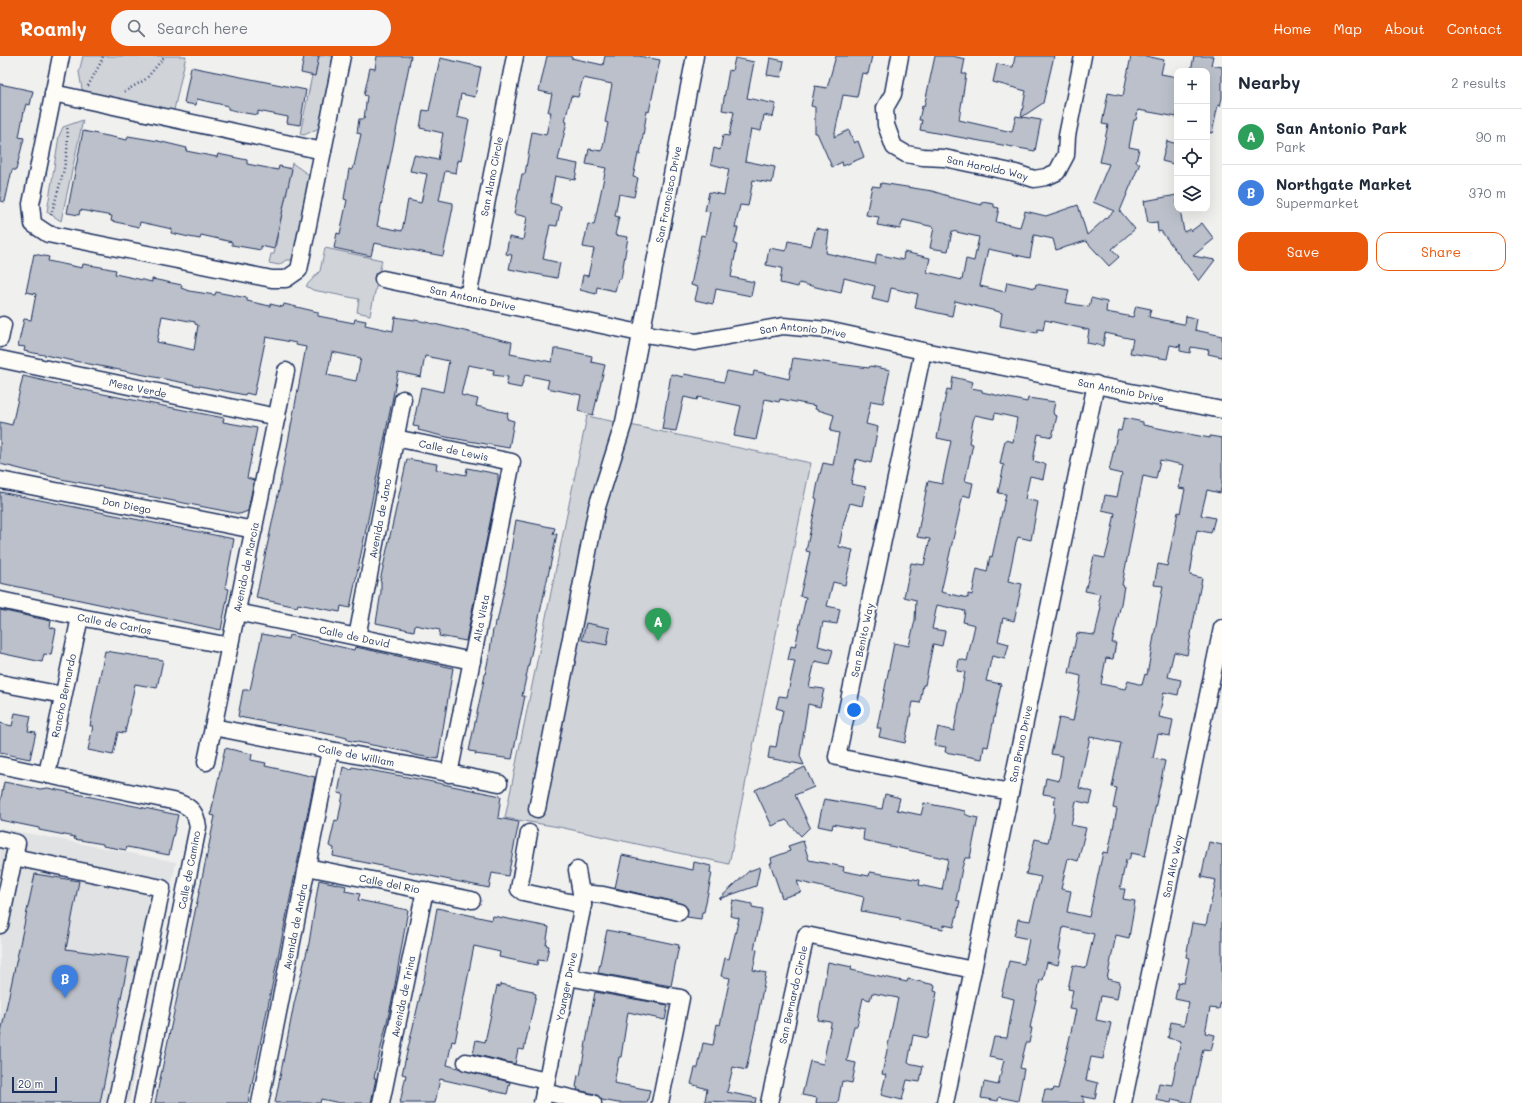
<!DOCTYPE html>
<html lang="en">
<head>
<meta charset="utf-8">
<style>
  body { margin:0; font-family:Mali,sans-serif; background:#f6f6f7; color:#1f2937 }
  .controls { position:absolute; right:12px; top:12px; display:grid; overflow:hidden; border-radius:8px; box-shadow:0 4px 16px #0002 }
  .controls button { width:36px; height:36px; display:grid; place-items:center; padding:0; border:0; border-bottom:1px solid #e0e1e3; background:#fff; color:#1f2937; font:20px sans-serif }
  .scale { position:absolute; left:12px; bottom:10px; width:45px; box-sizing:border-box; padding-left:4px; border:2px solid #1b2f5e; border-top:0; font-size:11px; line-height:14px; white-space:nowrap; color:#1b2f5e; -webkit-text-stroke:3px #fdfcf7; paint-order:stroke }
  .you { position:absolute; left:854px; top:654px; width:14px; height:14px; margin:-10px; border:3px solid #fff; border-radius:50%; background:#1a73e8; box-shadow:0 0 0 6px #1a73e833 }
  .badge { display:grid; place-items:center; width:26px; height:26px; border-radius:50%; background:#ea580c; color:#fff; font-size:13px; font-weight:700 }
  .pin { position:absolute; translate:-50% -33px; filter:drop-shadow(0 1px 2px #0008) }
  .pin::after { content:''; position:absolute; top:21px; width:14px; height:12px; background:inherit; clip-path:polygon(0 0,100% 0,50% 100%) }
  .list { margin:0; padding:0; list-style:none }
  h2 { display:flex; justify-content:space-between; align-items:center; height:52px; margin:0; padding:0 16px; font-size:17px }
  h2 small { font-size:13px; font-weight:400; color:#747a83 }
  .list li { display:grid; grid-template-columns:26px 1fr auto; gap:12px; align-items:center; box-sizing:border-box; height:56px; padding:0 16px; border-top:1px solid #e0e1e3 }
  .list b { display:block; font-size:15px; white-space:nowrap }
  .list p { margin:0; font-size:13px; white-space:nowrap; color:#747a83 }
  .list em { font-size:13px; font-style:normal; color:#747a83 }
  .actions { display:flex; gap:8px; padding:12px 16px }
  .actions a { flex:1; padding:9px 0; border:1px solid #ea580c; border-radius:12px; text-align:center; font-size:14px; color:#ea580c }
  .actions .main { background:#ea580c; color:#fff }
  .icon { flex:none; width:22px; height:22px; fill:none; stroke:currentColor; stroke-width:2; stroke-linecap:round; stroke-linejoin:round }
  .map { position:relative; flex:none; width:1222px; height:1047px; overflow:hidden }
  header { display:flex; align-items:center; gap:24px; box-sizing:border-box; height:56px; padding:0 20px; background:#ea580c; color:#fff }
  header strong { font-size:19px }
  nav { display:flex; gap:22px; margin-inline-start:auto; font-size:14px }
  .search { width:280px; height:36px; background:#f6f6f7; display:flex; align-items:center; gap:10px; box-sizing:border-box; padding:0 14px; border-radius:22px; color:#747a83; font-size:15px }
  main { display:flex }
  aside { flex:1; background:#fff }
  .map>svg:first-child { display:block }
  .built { fill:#e0e2e3 }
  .green { fill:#d0d3d8; stroke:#76819b }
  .building { fill:#bbc0ca; stroke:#1b2f5e; fill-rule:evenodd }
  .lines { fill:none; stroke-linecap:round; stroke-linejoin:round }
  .minor-casing { stroke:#1b2f5e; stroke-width:19 }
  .path { stroke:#1b2f5e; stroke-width:2.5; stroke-dasharray:1 3; stroke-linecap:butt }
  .minor { stroke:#fdfcf7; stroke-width:16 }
  .labels { text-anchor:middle; stroke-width:3.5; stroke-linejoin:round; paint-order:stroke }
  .street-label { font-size:10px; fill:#1b2f5e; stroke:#fdfcf7 }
</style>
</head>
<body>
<header>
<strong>Roamly</strong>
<div class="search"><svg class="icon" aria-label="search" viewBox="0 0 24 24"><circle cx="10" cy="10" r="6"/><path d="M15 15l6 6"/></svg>Search here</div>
<nav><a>Home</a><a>Map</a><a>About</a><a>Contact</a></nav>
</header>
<main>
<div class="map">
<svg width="1222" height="1047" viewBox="0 0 1222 1047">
  <rect width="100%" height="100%" fill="#f0f0ee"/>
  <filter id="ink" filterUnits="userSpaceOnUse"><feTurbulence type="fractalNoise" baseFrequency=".025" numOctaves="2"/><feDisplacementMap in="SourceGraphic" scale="8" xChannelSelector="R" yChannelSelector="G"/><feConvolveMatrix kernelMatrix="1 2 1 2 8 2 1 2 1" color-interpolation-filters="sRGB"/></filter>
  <g filter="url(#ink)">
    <path class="built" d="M0,772L176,806L129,1047H0Z"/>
    <path class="green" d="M83,0H186L174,54L93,40L82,33L79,16Z
      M316,0H333L319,72L304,79L300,78Z
      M83,64L61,165L47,156L59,80L63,71Z
      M292,107L309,119V122L294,199L292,204H286L279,209L269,207L271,198H274Z
      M325,192L382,204L370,259L357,256L359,243L313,234L306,230L320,215Z
      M587,360L811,407L729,808L559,771L505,762Z"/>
    <path class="building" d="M304,0H319L315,20L301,17Z
      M377,0H411L377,170L402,175L408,144L421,147L427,118L410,115L414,99L438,104L443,77L420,72L423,54L429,55L440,2L481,11L475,41L461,38L457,61L469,64L461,105L458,104L456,117L445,115L439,144L453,147V151L443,200L374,187L371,200L334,192L337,177L340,178L347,144L344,143L349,113L352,114L353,110H354L361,78L357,77L359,63H364L367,40L364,39L370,12L375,13Z
      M547,0H571V2L603,9L605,0H639L660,4L649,56L647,55L640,98H638L633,121L638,122L634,141L619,138L615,160L619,161L615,179L628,181L621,223H618L615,235L597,231L596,238L580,234L583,219L588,220L594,193L583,191L588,168L594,169L606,112L586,108L589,93L602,95L608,67L605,66L612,28L583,22L578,41L571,40L565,65L567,66L558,104L578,108L575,124L555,120L550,147L561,150L557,170L550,169L543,203L560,207L557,222L509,213L512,199L506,198L509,181L523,184L527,161L514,158L522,118H525L532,76L546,79L551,56H548L552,38L539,35Z
      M836,0H872L868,18L862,17L857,41L843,39L834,81L849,74L854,87L858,85L864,101L843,110L842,106L832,111L817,77H815V51L811,50L815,30L827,32Z
      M935,0H952L965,3L962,18H966L959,64L1012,76L1016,60L1021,61L1026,35L993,26L997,8L1013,11L1015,0H1054L1043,47L1022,61L1041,64L1035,95L920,74L922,64H919L922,50L924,51Z
      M1131,0H1146L1164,4L1161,18L1177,21V61L1138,54L1136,64H1134L1129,91L1139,93L1136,106L1140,107L1120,155L1135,173L1112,193L1119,201L1109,210L1086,185L1056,194L1053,183L1034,179L1030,202L988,193L980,230L1005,236L1007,226L1035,232L1036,228L1069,234L1066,247L1089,251L1091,242L1107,246L1106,256L1133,261L1136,250L1151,253L1149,261L1183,268H1185L1186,260L1197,263L1195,274L1222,280V301L1208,298L1209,294L1191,291L1190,297L1180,295V288V291L1170,289L1167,303L1130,297L1133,283L1105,277L1103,290L1087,287L1089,274L1045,264L1043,274L1038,273L1037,277L1016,273L1000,270L1002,257L996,255L955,245L952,260L915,252L918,238L891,232L888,247L872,243L875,230L844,222L841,237L799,227L798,231L780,227L782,212L766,209L769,192L786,195L788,185L811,190L816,172L829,175L826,197L875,208L877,198L903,204L904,196L930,202L927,216L962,224L966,203L974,205L979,181L952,175L948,195L930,192L934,171L903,164L900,173L877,169L879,161L866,159L872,130L880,131L881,127L932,135L948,140V141L982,149V146L994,148V151L999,152L996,166L1020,171L1025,155L1046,160L1078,149L1087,179L1114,155L1093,146L1109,108L1100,106L1108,69L1102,68L1108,37L1123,40Z
      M1194,0H1213L1211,9L1222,11V42L1220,50L1218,49L1212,77L1207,76V15H1191Z
      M735,2L754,6L747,42L776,48L773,61L764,59L761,75L751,73L745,105L775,111L772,127L753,124L748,150L740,149L735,172H738L734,188L737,189L731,221L754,226L751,240L716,233L713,248L695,244L698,231L691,229L701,179L705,180L710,156L705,155L709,136L724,139L729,113L711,108L714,92L720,94L723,79L729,80L734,56L722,54L729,14L732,15Z
      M770,2L784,5L781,21L767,19Z
      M191,11L306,34L300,69L287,67L288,61L258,55V59L245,57L228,53V50L197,43L196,49L184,47Z
      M0,28L33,35L30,49L26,48L24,55L19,81L24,82L16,114H12L5,146L0,145Z
      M83,75L127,84L128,80L158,85L187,92L186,95L217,101L218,98L247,104V108L278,114L279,110L292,113L274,193L261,190V194L232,189V186L201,179L200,183L189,181L171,177L172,173L140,166L139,171L111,165L112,160L80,154L79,159L67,157Z
      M1167,85L1177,88V109L1162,105Z
      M1177,139V153H1180L1184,176L1190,173L1191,175L1202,167L1214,183L1193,200L1215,204L1199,225L1161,175L1158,176L1157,166L1148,167L1144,145Z
      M34,198L49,201L48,205L82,212L83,208L101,211L116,214L115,218L152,226V223L182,229L181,232L189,235L215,239L216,236L247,242V245L270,250V248L283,251L284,248L318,256V260L354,267L355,263L366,265L365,269L393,275L395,261L421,265L512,286L510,298L552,306L554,293H560L592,300L591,306L605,309L593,359L578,355L581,339L547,332L549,324L525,319L521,332L506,329L508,321L493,319L494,314L468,309L461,339L478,343L476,350L508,357L507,363L514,365L509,392L446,381L418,374L419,371L413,370L421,331L443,336L449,305L425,300L421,321L398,316L350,552L341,550L340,556L298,548L297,551L256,542L278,439L306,291L296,289V287L266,281L254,339L246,337L245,339L24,295L25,291L18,290L24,263L31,264L36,238L26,236ZM162,260L195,266V268L198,269L194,294L157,286ZM332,296L361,302L356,325L327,319Z
      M793,302L869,312L870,310L890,314L883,347L871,345L866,368L878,371L871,407L856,403L851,428L866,431L862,450L850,447L844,466L839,491L853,494L845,529L833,526L827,550L840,553L837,568L823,566L818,590L833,594L829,608L815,605L809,631L824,633L820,651L808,648L800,700L804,709L768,702L770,690L776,691L783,654L776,652L779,640L787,641L795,605L788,604L791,590L795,591L806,541L800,540L810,496L806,495L817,443L815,442L818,426L823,407L833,409L839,377L830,375L834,359L815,353L816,350L780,343L779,346L765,343L756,384L734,380L741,350L698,341L697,344L684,341L676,375L662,373L671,318L683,321L684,318L724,326L727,315L753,320L754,315L789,323Z
      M23,320L93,336L224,362L223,366L257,372L247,422L254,424L248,455L240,458L61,423L0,408V366L12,369Z
      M953,321L973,326L971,332L982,334V336L1027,346L1028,342L1055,346L1053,356L1054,359L1057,360L1052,381L1038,378L1033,405L1046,408L1043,423L1030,420L1025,443L1038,446L1031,484L1018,481L1016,486L1008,525L1022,528L1014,565L1003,562L998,585L1009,588L1005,603L992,600L986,625L1001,628L988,691L984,690L982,703L945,696L946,691L934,689L938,671L954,675L965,616L957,615L959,603L967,605L975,569L963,566L965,555L937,549L932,573L945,575L942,590L933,588L925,629H923L920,647L913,646L905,687L879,681L881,672H877L894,587L909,590L915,564L916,544L904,541L911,507L924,509L930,483L917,481L928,425L942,428L951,385L937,382L947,333L951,334ZM995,357L1017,362L1013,386L1005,384L1000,408L1004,409L998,437L1006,438L992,501L990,500L987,516L977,513L972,539L968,538V542L941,536L963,439L970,441L973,427L965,425L973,388L969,387L973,365L975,359L994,363Z
      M1124,362L1143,366V369L1173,375L1210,382V380L1222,382V428L1220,437L1207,434L1201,459L1215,462L1211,477L1197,474L1192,500H1193L1190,519L1202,522L1187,599L1174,596L1168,621L1181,624L1178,639L1164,636L1159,661L1173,664L1170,680L1158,678L1153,702L1165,705L1145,800L1131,797L1129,804H1126L1120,833H1125L1123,843L1135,845L1129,882L1116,879L1107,923L1120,926L1117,943L1101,940L1096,964L1111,967L1103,1003L1091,1001L1086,1024L1098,1027L1095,1043L1081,1040L1084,1042V1047H1042L1045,1033L1053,1035L1054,1032L1058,1033L1076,954L1069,953L1073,934L1068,933L1073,909L1086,912L1094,878L1063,871L1059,894L1061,895L1058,909L1047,906L1043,924H1040L1030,972H1032L1029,987H1026L1020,1012L1024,1013L1018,1045L999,1041L998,1045L981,1042L984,1026L998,1029L1004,1004L989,1001L994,981L1007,982L1014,943L1001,940L1009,905L1024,908L1029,883L1014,880L1018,863L1030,865L1041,821L1026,818L1035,783L1048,786L1054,761L1055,740L1043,738L1046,722L1059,725L1063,700L1051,698L1055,681L1059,662L1073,665L1080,629L1081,620L1069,617L1077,577L1095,579L1101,551L1099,550L1100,546L1098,545L1100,538L1085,535L1094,500L1105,502L1110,483L1115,457L1102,454L1105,439L1117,441L1122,418L1109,415L1118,374L1121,375ZM1160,404L1184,409L1179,432L1185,433L1180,457L1178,456L1167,510L1158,508L1154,529L1163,530L1147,619L1145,618L1142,629L1128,625L1125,633L1101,628L1106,602L1113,603L1116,587H1112L1121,548L1124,530L1122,529L1143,420L1156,423ZM1090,681L1121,687L1112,731L1117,732L1113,752L1117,753L1113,773L1108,797L1103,796L1089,861L1067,856L1071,835L1061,833L1068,802L1078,805L1086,772L1071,769L1076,745L1090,748L1093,736L1079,732Z
      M407,403L437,408L436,413L466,419L467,412L498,418V427L466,585L439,580L440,574L415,569L414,575L376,567L381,536V525H380Z
      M0,436L234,483L225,532L229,533L221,574L0,527Z
      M516,464L555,472L553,478H557L522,640H525L512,703L475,698L476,696L469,695L490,595L493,573H494L495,565L497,566L505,529Z
      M0,554L51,565L50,571L56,573L51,599L44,598L42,606L0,597Z
      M586,567L610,572L607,589L582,584Z
      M262,578L288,583L289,579L354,594L355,591L365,593L453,612L438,703L414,699L407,696L347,684V682L339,680L239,661L238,660L243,634H250Z
      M105,595L163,604L157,632L135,628L125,677L118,676L113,699L88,694L93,670H90Z
      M15,657L31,660L28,675L36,676L30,703L0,697V667L12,670Z
      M225,692L252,698L251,704L266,707L265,710L315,721L248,1047H155L215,760L211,759L212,752Z
      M343,711L351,713L352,711L418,723L501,740L498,762L519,766L508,820L492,817L489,832L333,800L334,792L329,790L335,764L338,765L343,738L338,737Z
      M805,711L814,731L795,739L810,771L801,780L786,764L772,770L755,734Z
      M4,726L40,733L48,732L178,759L169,799L127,791L126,794L103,790V788L74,783L75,781L39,774V772L0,764V747Z
      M885,738L900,742L897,754L921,759L924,747L965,755V758L969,760L978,762L970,802H965L962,812L956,844L960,845L954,871L944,869L943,873L900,864V862L861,855L864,841L797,825L801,836L782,842L770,807H772L771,802L790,795L788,790L803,785L809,804L844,811L843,815L869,820L870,816L920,824L919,829L942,834L948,803L863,784L864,774L833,768L832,773L818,770L824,743L882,753Z
      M1209,786L1222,789V941L1219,953L1210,952L1205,977L1215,979L1211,994L1203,993L1191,1047L1172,1043L1171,1047L1156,1044L1159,1027L1172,1029L1181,985L1168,982L1171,966L1184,969L1189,946L1175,943L1178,926L1184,927L1189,902L1186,901L1192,867L1206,869L1216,824L1201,821Z
      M622,799L693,814L694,806L711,810L710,817H712L704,856H702L701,863L687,861L688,853L681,847L615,832Z
      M760,811L756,830L719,843L749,815Z
      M35,818L79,825L66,893L129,902L100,1047H0V981Z
      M319,824L346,830L345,835L360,838L358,844L408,854L393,940L374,1022H376L371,1047H340L321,1043L320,1047H275L294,948L309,887Z
      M733,844L752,848V851L763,853L754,893L757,894L753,914L766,917L755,974L746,1014L733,1011L727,1036L756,1042L755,1047L705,1045L707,1033L691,1028L695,1012H698L703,987L713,989L717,968L720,969L730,922L721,920L725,902L729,903L739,862L730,860Z
      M437,852L492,864L493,860L549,871L546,889L549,890L546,905L538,904L537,909L499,901L500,896L474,890L455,986L452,985L447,1009L510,1026L507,1038L440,1023L435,1047H400L406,1019L402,1018L425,919Z
      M607,874L679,889L671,930L598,917Z
      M828,906L852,911L851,914L889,922L907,926L908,923L935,929L934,935L937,936L928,982L913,979L908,1007L923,1010L920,1026L907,1024L902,1044L881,1039L886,1019L882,1018L898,942L872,937L870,944L863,942L857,970H854L847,1005L856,1007L852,1027L842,1025L838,1047H816L817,1042L802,1039L810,1005L823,1008L831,968V966L818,964Z
      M500,928L533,935V937L536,938L524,994L518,993L515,1008L473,998L476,984L485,986L497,930L500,931Z
      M595,936L668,949L665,964L628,956L621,1001H619L614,1027L650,1034L647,1047H618L602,1044L595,1038L577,1034L578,1032L576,1031L578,1019L580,1020Z"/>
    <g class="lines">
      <defs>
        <g id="minor">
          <path d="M61,0L31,148L33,168L48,178L272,223H286L299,214L342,0"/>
          <path id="s1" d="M900,0L893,38L885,52L886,69L894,91L906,98L923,101L944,102L1016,117L1034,123L1046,121L1057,116L1066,99L1067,80L1083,0"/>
          <path d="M53,37L323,95"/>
          <path id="s2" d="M383,223L640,277L695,286L783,270L827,274L923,295L1222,354"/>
          <path id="s3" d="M468,241L515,0"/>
          <path d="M0,283L3,269"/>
          <path d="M923,295L837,701L1010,736"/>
          <path id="s4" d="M0,303L277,361"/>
          <path id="s5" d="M395,382L512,406L449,718"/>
          <path id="s6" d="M0,424L254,474"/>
          <path id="s7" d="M0,544L80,561L230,590"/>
          <path id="s8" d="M237,556L472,605"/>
          <path id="s9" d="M357,581L403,343"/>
          <path d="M0,627L63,639"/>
          <path id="s10" d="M213,671L499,727"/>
          <path id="s11" d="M206,706L286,315"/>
          <path d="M0,709L177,746C191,751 196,756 198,771L142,1047"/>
          <path id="s12" d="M47,718L80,561"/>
          <path id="s13" d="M537,753L597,451L624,366L695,0"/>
          <path d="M529,777L519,833L523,836L583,849"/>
          <path d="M0,783L17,787L0,869"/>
          <path d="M14,801L162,832L116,1047"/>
          <path id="s14" d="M307,811L472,844"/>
          <path d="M581,837L603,839L679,856"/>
          <path d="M568,921L681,942L660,1047"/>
          <path d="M466,1006L546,1025"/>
          <path d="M544,1036L593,1047"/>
          <path id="s15" d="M260,1047L330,695"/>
          <path id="s16" d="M381,1047L425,834"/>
          <path id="s17" d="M542,1047L583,849L577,814"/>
          <path id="s18" d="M769,1047L806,879L973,914"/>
          <path id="s19" d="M945,1047L1096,328"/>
          <path id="s20" d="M1123,1047L1222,572"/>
        </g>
      </defs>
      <use href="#minor" class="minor-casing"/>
      <path class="path" d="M88,30L101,6L103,0
        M124,36L146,23L165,0
        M51,159C59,130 71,99 67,70"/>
      <use href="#minor" class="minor"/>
    </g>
  </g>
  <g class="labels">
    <g class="street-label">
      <text dy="4" stroke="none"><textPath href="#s1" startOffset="192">San Haroldo Way</textPath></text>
      <text dy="4" stroke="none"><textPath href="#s3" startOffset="123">San Alano Circle</textPath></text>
      <text dy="4" stroke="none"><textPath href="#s13" startOffset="629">San Francisco Drive</textPath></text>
      <text dy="4" stroke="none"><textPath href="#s2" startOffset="92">San Antonio Drive</textPath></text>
      <text dy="4" stroke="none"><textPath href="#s2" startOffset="428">San Antonio Drive</textPath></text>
      <text dy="4" stroke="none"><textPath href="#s4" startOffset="141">Mesa Verde</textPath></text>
      <text dy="4" stroke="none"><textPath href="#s2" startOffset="752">San Antonio Drive</textPath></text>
      <text dy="4" stroke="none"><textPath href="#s5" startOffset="60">Calle de Lewis</textPath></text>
      <text dy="4" stroke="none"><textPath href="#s6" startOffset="129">Don Diego</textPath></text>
      <text dy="4" stroke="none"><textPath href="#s9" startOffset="121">Avenida de Jano</textPath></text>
      <text dy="4" stroke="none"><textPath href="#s11" startOffset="199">Avenido de Marcia</textPath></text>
      <text transform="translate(481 562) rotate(-79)" y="4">Alta Vista</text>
      <text dy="4" stroke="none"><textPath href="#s7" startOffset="117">Calle de Carlos</textPath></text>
      <text dy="4" stroke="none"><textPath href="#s8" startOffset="120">Calle de David</textPath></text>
      <text transform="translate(862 584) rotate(-78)" y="4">San Benito Way</text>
      <text dy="4" stroke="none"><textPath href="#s12" startOffset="80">Rancho Bernardo</textPath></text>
      <text dy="4" stroke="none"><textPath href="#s19" startOffset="367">San Bruno Drive</textPath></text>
      <text dy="4" stroke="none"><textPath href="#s10" startOffset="146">Calle de William</textPath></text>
      <text dy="4" stroke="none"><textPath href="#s20" startOffset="242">San Alto Way</textPath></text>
      <text transform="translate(189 814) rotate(-79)" y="4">Calle de Camino</text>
      <text dy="4" stroke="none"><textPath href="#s14" startOffset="84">Calle del Rio</textPath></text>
      <text dy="4" stroke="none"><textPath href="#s15" startOffset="180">Avenida de Andra</textPath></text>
      <text dy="4" stroke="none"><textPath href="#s17" startOffset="119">Younger Drive</textPath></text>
      <text dy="4" stroke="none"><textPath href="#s18" startOffset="111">San Bernardo Circle</textPath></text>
      <text dy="4" stroke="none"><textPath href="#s16" startOffset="109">Avenida de Trina</textPath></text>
    </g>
  </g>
</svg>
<div class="controls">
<button>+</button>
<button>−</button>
<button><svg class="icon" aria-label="locate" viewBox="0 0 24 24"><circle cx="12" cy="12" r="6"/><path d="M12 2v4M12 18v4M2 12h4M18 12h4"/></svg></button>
<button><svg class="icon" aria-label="layers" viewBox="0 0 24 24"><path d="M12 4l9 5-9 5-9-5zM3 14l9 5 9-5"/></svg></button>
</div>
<div class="scale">20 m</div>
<div class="you"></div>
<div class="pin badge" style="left:658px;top:585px;background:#2e9e5b">A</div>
<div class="pin badge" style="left:65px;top:942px;background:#3f7fe0">B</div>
</div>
<aside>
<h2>Nearby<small>2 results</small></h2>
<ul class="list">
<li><span class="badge" style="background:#2e9e5b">A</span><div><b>San Antonio Park</b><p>Park</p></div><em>90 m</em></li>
<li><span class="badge" style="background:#3f7fe0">B</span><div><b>Northgate Market</b><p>Supermarket</p></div><em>370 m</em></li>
</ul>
<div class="actions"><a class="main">Save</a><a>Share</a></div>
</aside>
</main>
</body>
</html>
